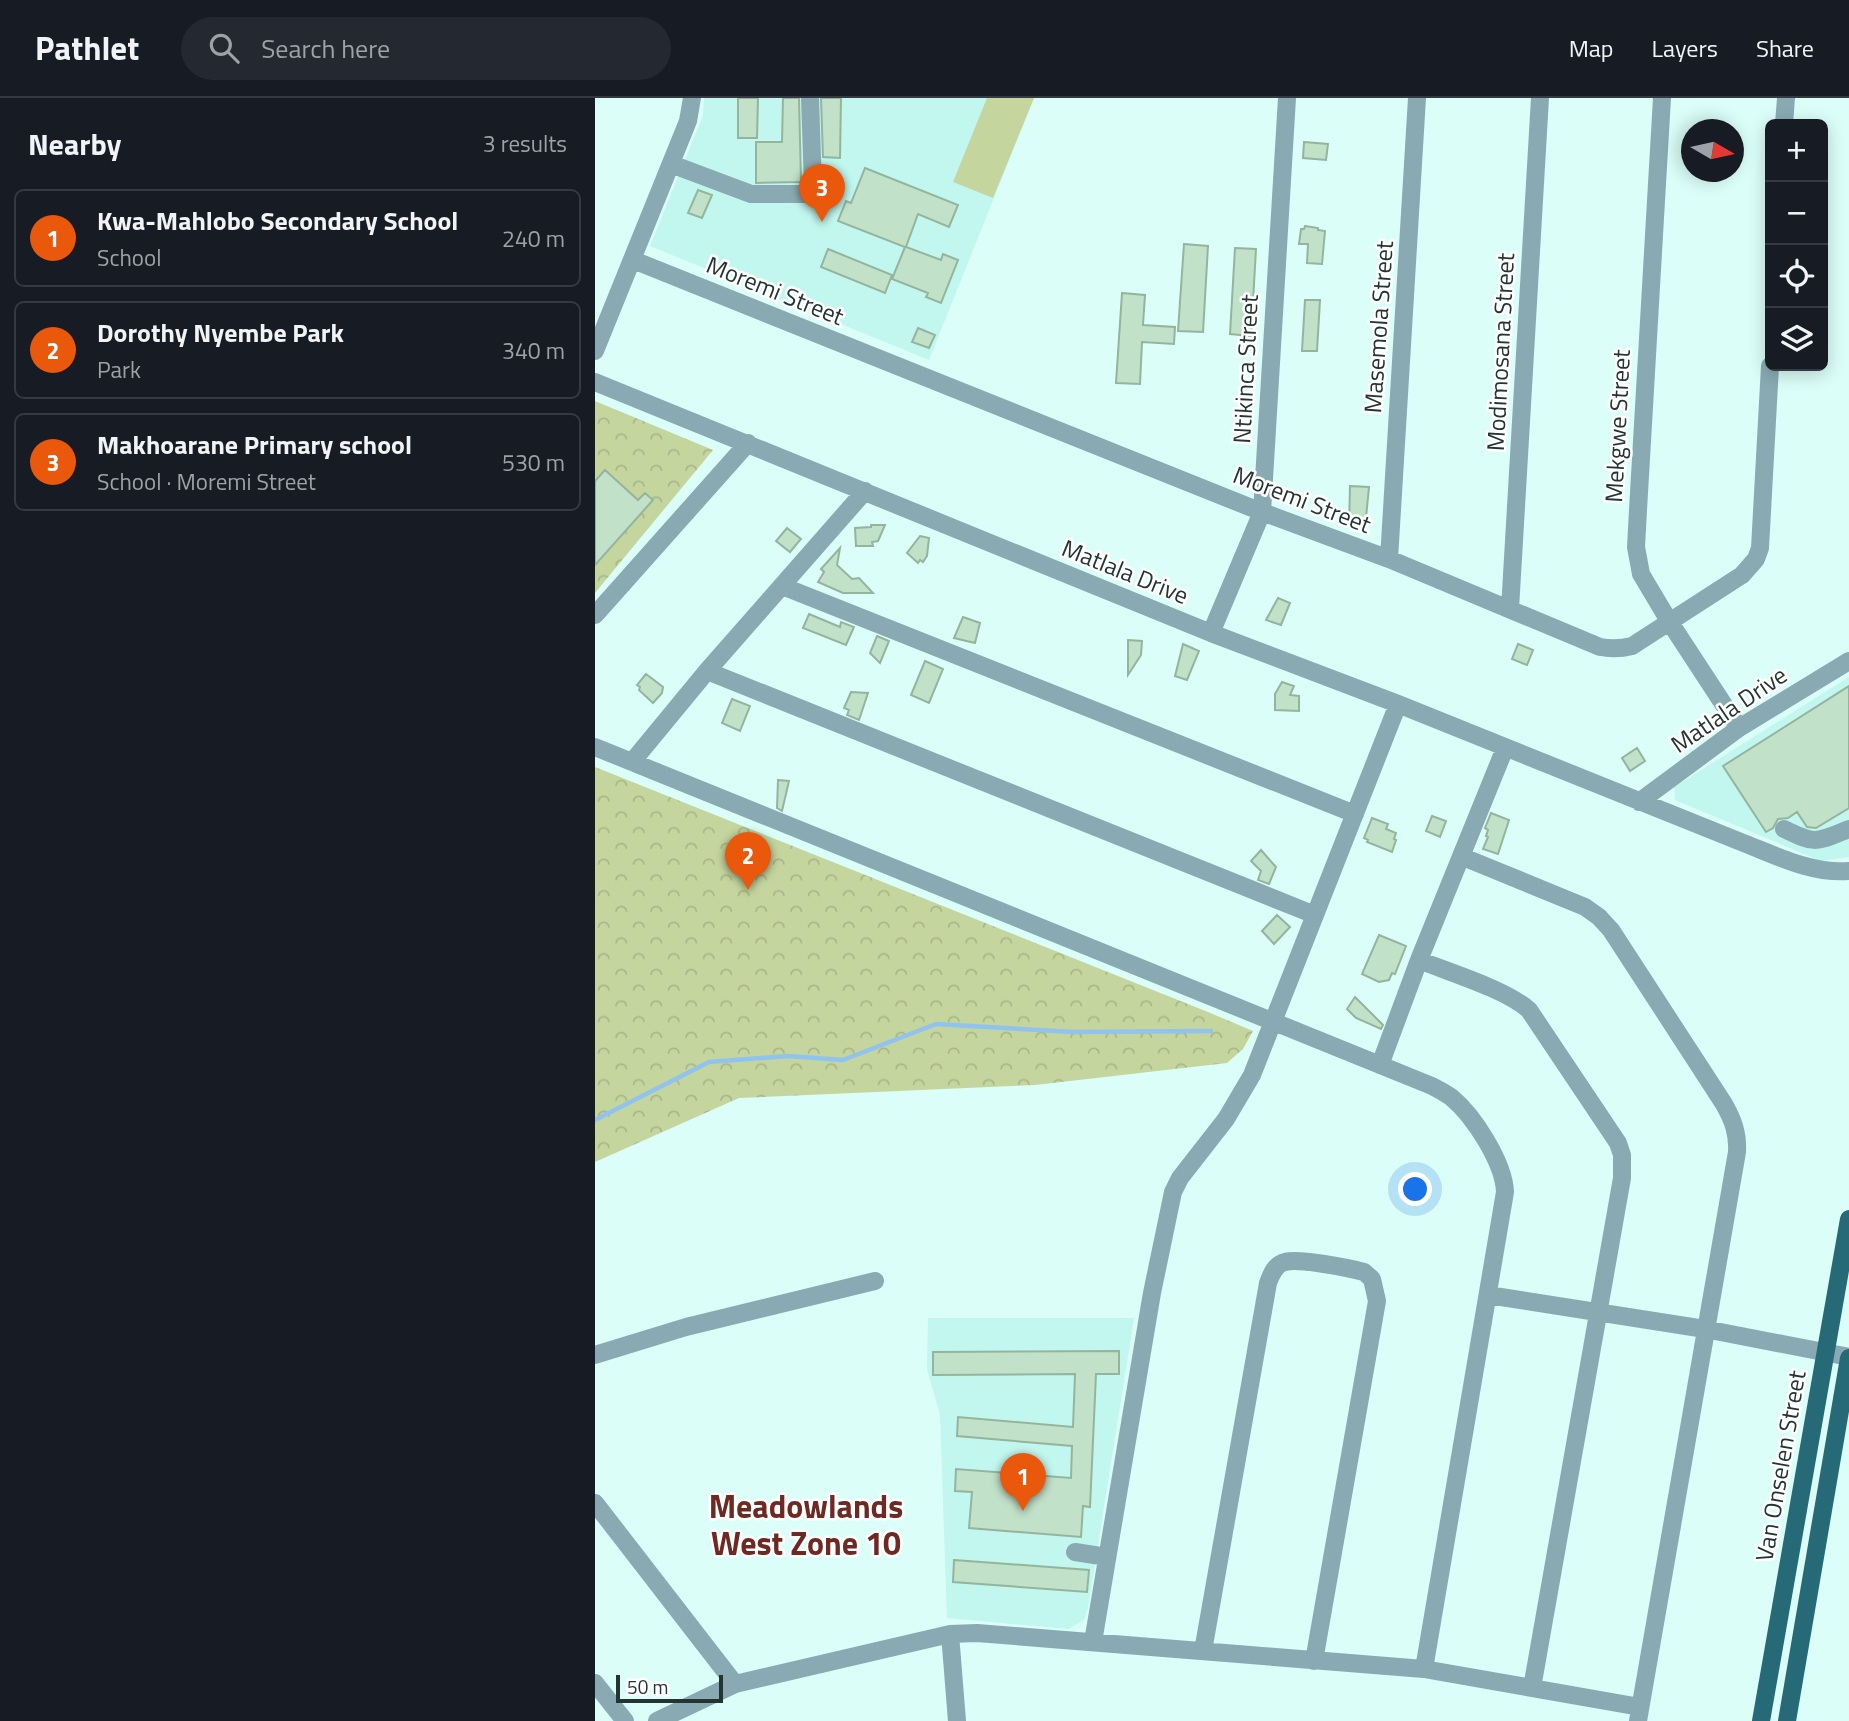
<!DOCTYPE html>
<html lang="en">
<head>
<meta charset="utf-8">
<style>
  body { margin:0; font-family:"Titillium Web",sans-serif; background:#242831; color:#f1f3f6 }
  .controls { position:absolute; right:21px; top:21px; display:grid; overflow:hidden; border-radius:10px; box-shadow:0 4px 18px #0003 }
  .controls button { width:63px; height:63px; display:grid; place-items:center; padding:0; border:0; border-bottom:2px solid #363941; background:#171b24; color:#f1f3f6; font:35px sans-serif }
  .compass { position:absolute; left:1086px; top:21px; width:63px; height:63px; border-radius:50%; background:#171b24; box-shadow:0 4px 18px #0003; rotate:99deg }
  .scale { position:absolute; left:21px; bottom:18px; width:107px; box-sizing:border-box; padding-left:7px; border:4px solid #233431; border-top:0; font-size:19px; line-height:24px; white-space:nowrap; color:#233431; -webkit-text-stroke:5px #fff; paint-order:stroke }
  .you { position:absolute; left:821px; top:1092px; width:24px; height:24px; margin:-18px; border:5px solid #fff; border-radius:50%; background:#1a73e8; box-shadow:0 0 0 10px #1a73e833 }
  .badge { display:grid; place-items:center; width:46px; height:46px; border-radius:50%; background:#ea580c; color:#fff; font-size:23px; font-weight:700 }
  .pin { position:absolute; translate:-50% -58px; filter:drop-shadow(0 2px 4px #0008) }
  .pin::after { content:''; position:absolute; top:37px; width:24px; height:21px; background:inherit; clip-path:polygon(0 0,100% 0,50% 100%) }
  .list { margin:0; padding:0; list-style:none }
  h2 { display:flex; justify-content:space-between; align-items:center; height:91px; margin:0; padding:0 28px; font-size:30px }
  h2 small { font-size:23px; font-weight:400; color:#9ea1a6 }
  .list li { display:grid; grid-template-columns:46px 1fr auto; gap:21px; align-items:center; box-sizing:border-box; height:98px; margin:0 14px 14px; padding:0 14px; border:2px solid #363941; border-radius:10px }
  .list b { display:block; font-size:26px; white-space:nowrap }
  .list p { margin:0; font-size:23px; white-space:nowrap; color:#9ea1a6 }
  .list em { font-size:23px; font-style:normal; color:#9ea1a6 }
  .icon { flex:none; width:38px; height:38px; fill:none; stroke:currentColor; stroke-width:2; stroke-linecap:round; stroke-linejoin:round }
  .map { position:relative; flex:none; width:1254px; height:1623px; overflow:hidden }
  header { display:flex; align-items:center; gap:42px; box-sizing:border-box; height:98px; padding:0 35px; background:#171b24; border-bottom:2px solid #363941 }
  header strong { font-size:33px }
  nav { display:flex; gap:38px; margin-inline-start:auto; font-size:24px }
  .search { width:490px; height:63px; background:#242831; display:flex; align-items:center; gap:18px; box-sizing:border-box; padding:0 24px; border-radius:38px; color:#9ea1a6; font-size:26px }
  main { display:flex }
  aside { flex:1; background:#171b24 }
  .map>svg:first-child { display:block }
  .built { fill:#c1f7ee }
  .forest { fill:url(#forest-crowns) }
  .garden { fill:#c5d59e }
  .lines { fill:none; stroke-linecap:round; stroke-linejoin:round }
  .stream { stroke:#90c3ef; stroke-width:4.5 }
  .building { fill:#c2e1c9; stroke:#95b49d; stroke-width:2 }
  .minor { stroke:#89aab2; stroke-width:18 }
  .major { stroke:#266a78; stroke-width:18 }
  .labels { text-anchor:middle; stroke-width:5; stroke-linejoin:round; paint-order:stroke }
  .street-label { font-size:24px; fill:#233431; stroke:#fff }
  .district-label { font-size:32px; font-weight:bold; fill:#6e2922; stroke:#fff }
</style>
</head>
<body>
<header>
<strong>Pathlet</strong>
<div class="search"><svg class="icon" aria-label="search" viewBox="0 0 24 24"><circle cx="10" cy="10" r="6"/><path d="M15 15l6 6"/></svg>Search here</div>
<nav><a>Map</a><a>Layers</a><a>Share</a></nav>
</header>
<main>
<aside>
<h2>Nearby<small>3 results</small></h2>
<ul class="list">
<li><span class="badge">1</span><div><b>Kwa-Mahlobo Secondary School</b><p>School</p></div><em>240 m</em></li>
<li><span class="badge">2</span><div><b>Dorothy Nyembe Park</b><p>Park</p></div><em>340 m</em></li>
<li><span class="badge">3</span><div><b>Makhoarane Primary school</b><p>School · Moremi Street</p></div><em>530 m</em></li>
</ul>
</aside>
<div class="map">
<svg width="1254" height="1623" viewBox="0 0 1254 1623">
  <defs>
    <pattern id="forest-crowns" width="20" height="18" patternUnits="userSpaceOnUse" patternTransform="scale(1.75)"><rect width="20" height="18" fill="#c5d59e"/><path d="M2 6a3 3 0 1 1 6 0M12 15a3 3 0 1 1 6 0" fill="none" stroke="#a9b789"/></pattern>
  </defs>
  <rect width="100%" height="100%" fill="#dbfef8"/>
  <path class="built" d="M109,0H439L334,262L55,148L108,17Z
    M1254,579V759L1226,763L1080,702L1079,689Z
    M333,1220H539L493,1510L489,1522L473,1531L352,1520L345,1317L332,1271Z"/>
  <path class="forest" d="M0,303L118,352L0,495Z
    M0,669L613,914L658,933L648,951L632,965L440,987L144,1000L0,1064Z"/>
  <path class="garden" d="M392,0H439L398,100L358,84Z"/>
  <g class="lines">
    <path class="stream" d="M0,1022L114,964L193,958L248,962L341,926L478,934L616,933"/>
  </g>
  <path class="building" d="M143,0H163L162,40H143Z
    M188,0H204L206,84L161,85V44H187Z
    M226,0H246L245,60L228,59Z
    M709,44L733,46L731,62L708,60Z
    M270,70L363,107L354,129L323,116L311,149L346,162L348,156L363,162L346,205L331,199L333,195L297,181L310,149L243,123L251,103L256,105Z
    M103,92L117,97L107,120L93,115Z
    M710,128L723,130V132L730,133L727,166L712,165L713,146H704L706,131H709Z
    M589,146L613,148L608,234L583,233Z
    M640,150L661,151L656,238L635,236Z
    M233,151L297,177L290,195L226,169Z
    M527,195L550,197L548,227L580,229L579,246L547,244L545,286L521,285Z
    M710,202H725L722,253H707Z
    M323,230L340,237L334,250L317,244Z
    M10,372L43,402L50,395L58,402L0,467V383Z
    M755,388L774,389L770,430L754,428Z
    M276,427H290L283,443L277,444L278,448H261L260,430L276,429Z
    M192,430L206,441L195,454L181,443Z
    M325,438L334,440L332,458L328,464L325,462L323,465L312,455Z
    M245,450L242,467L257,481L264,480L278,495H248L223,484L229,474L226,471Z
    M683,500L695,505L686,527L671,522Z
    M214,516L245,529L246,524L259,529L251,547L208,530Z
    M368,519L385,525L380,545L359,540Z
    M282,538L294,543L285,565L275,555Z
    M533,542L547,543L546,557L533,577Z
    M588,546L604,553L592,582L580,578Z
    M923,546L938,552L932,567L917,561Z
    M330,563L348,571L334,605L316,597Z
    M51,576L68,589L67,595L58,605L44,592L45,589L42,587Z
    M687,584L699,588L695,597L704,598V613L680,612V596Z
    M1254,588V710L1221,730L1212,729L1202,714L1193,720L1183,721L1178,730L1171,734L1128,668Z
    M256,594L273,595L264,622L252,617L254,612L249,610Z
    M137,601L155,608L145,633L127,625Z
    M1042,650L1050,663L1035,673L1027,660Z
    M183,682L194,683L187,713L182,710Z
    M896,715L914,722L903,756L888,751L893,739L891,738L893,732L890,730Z
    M837,718L851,723L845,739L831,733Z
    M777,720L793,726L791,731L801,735L799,741L801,742L797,754L772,744L773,742L769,740Z
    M666,752L681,769L674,786L663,782L666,773L656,763Z
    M682,817L695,829L679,846L667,833Z
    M784,837L811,848L800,876L797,875L794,882L784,884L767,876Z
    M760,899L788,927L786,931L761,920L752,911Z
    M524,1253V1276H501L495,1409L488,1408L486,1439L374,1430L377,1394L360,1393L361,1371L476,1380L477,1348L362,1338L363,1319L478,1329L480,1276L338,1277V1254Z
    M359,1462L494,1472L492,1494L358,1484Z"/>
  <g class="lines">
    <path class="minor" d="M1067,0L1043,412L1041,449L1046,476L1074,523L1144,630
      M1189,26L1191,0
      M76,66L156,96H212L218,88L215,0
      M38,162L667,414L794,461L1005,549C1016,551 1025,551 1037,548L1147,477L1161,461L1165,450L1175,268
      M0,253L93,23L97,0
      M0,284L616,535L803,606L1151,746C1184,759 1218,776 1254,773
      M794,461L822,0
      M187,488L760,716
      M915,511L945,0
      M0,517L153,345
      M616,535L667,414L692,0
      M112,573L720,817
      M0,649L837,988C843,991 850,995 856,999C879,1018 909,1065 910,1094L829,1571
      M37,664L112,573L270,393
      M1044,704L1144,630L1254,563
      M1189,731C1222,747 1221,744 1254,731
      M868,759L990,809L1004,819L1016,832L1129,1006C1138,1022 1143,1035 1142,1054L1043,1623
      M824,862C856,875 910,891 934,912L1023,1045L1027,1057V1080L937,1590
      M785,967L824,862L910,650
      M893,1197L1110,1231L1254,1259
      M0,1257L91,1229L280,1183
      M0,1405L140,1586
      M480,1454L512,1459
      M355,1536L362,1623
      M498,1544L557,1195L578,1094L585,1080L631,1021L657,977L803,606
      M608,1553L673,1185C676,1177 680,1166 690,1164C704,1160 754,1170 769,1174L777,1181L782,1203L719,1563
      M0,1585L30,1623
      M62,1623L140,1586L355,1536L382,1535L829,1571L1045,1609"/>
    <path class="major" d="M1166,1623L1254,1121
      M1192,1623L1254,1260"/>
  </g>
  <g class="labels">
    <g class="street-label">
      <text transform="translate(180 193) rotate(22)" y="8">Moremi Street</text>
      <text transform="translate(784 229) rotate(-86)" y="8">Masemola Street</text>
      <text transform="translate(906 254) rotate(-87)" y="8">Modimosana Street</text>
      <text transform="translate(651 271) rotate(-87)" y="8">Ntikinca Street</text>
      <text transform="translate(1023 328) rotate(-87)" y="8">Mekgwe Street</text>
      <text transform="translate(707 402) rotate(21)" y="8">Moremi Street</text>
      <text transform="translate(530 474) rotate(22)" y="8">Matlala Drive</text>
      <text transform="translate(1134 612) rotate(-34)" y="8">Matlala Drive</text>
      <text transform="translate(1186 1368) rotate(-80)" y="8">Van Onselen Street</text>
    </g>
    <g class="district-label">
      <text x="211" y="1420">Meadowlands<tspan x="211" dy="37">West Zone 10</tspan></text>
    </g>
  </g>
</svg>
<div class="controls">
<button>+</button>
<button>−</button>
<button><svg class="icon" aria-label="locate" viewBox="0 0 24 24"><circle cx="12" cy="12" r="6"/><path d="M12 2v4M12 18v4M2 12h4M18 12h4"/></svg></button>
<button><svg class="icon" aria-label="layers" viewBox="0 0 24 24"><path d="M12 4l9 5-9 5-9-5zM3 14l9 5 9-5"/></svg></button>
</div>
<svg class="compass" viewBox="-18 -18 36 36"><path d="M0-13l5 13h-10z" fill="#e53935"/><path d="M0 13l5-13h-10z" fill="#9ea1a6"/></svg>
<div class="scale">50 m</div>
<div class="you"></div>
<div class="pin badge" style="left:428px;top:1413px">1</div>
<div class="pin badge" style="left:153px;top:792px">2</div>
<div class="pin badge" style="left:227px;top:124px">3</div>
</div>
</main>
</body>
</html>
